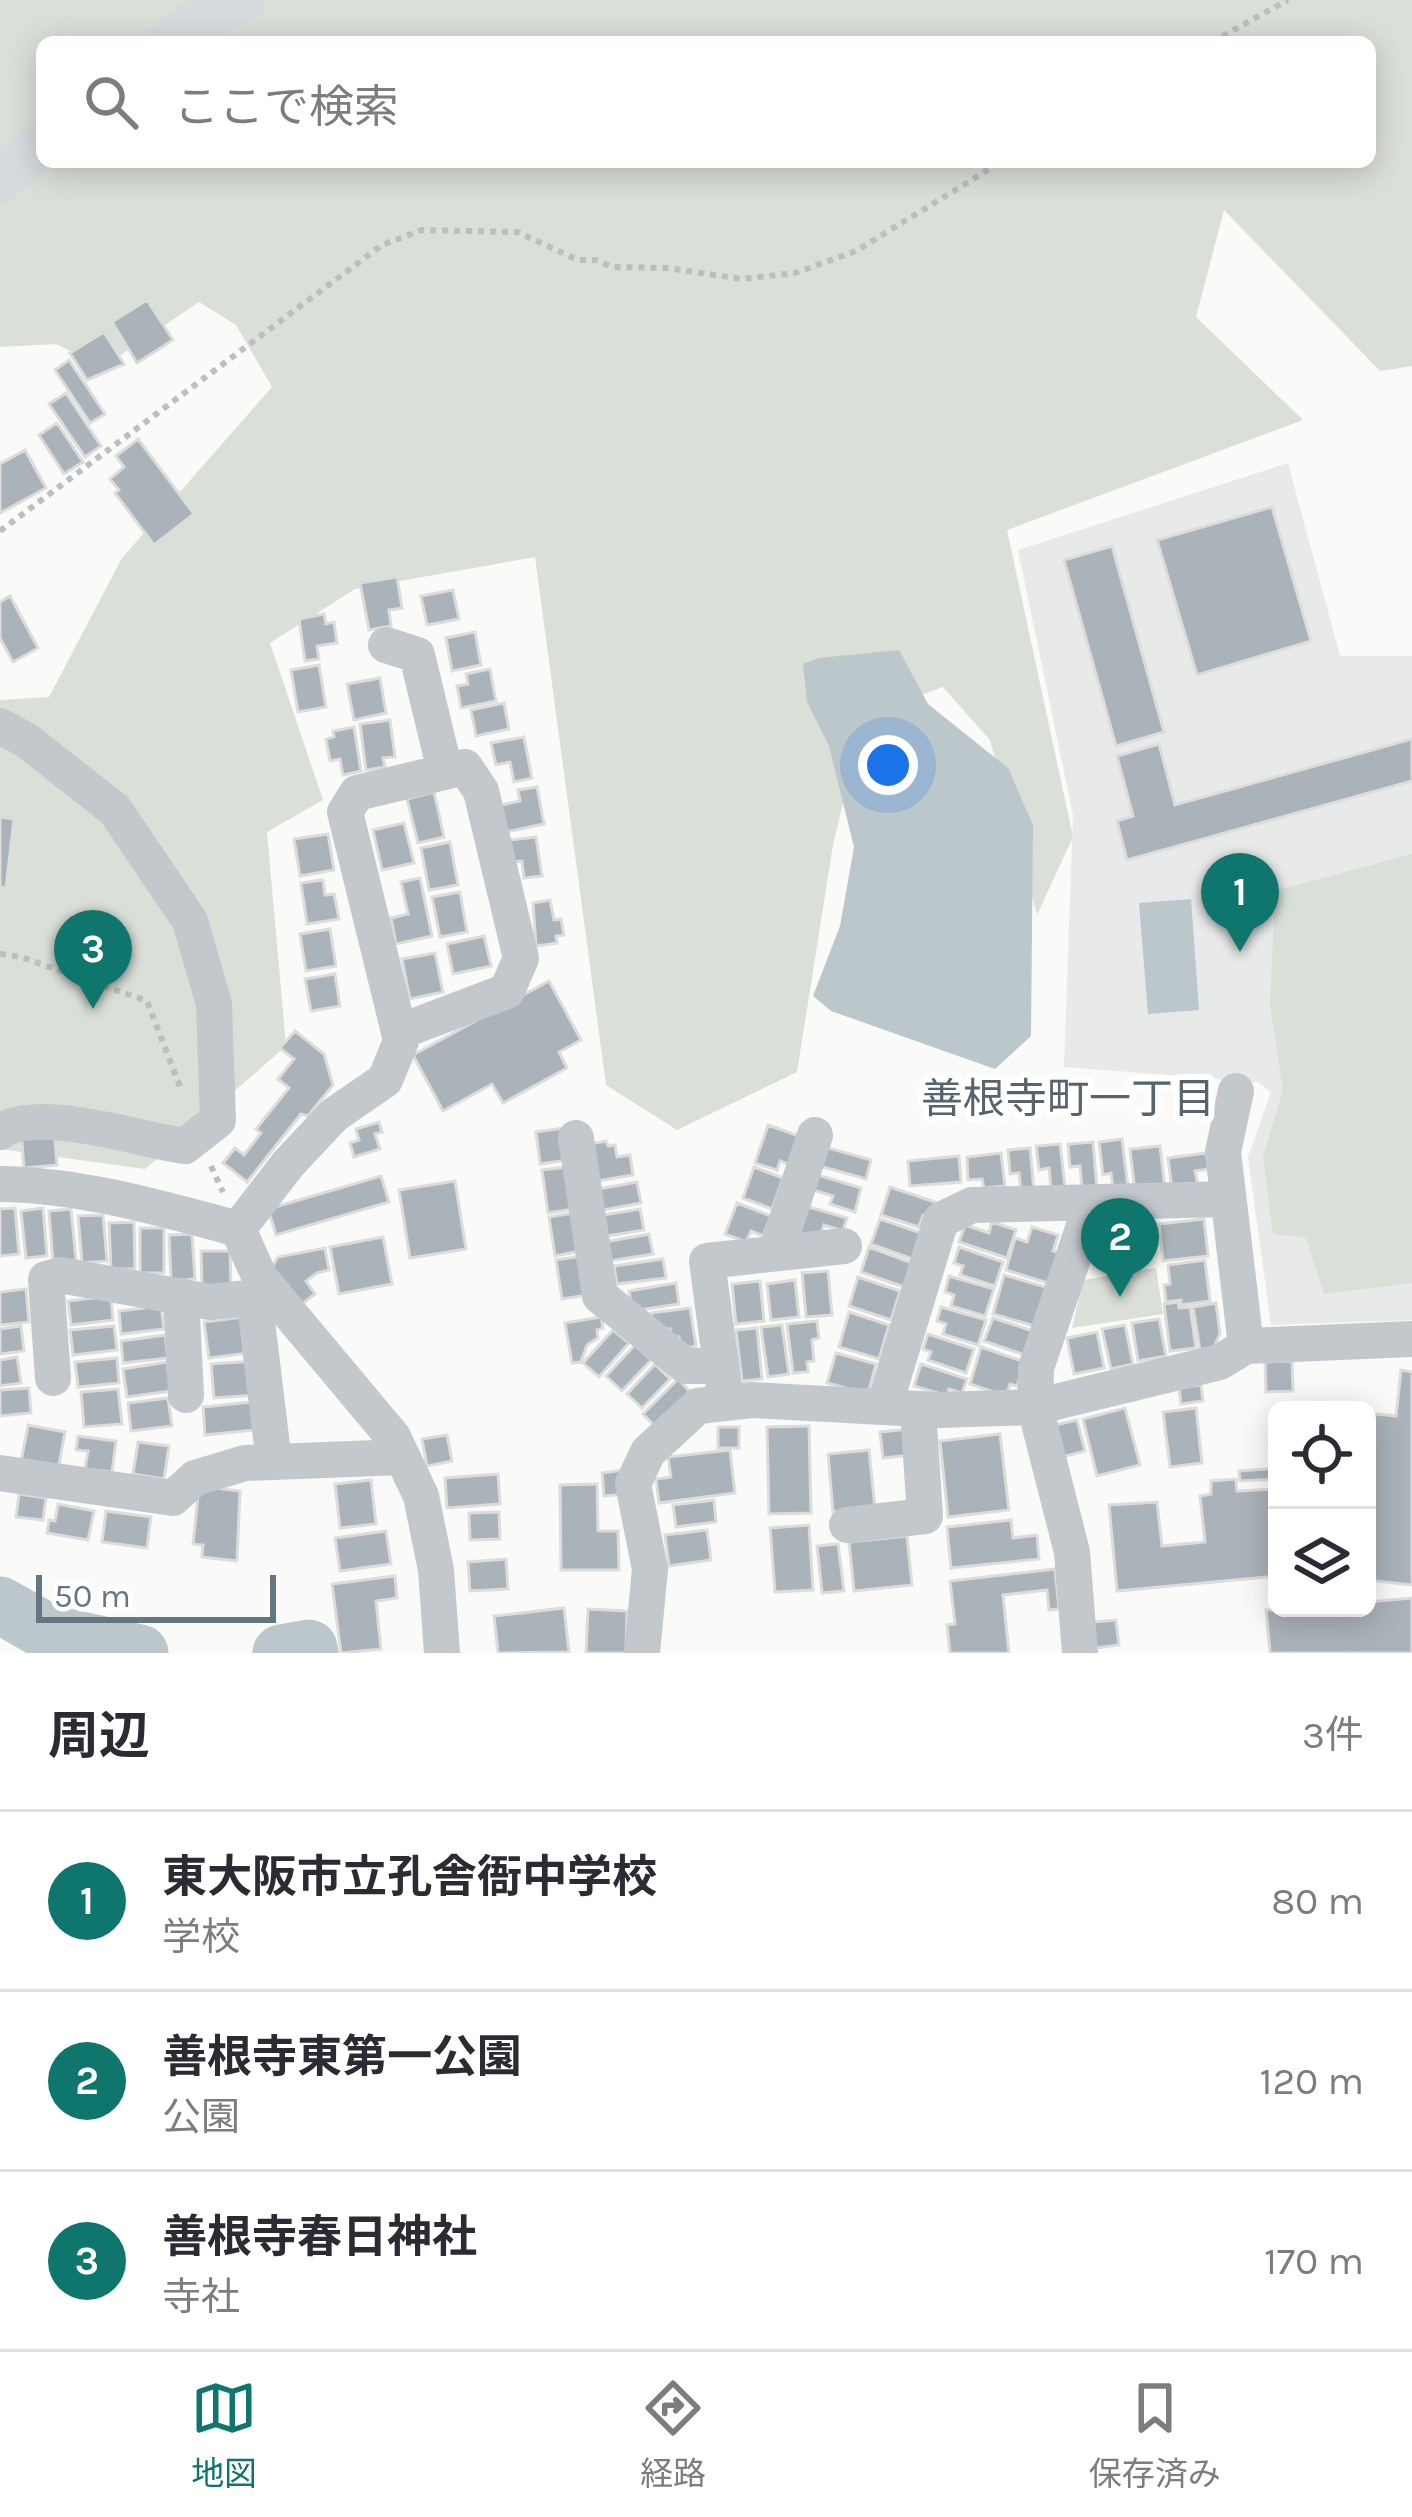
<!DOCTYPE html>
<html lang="ja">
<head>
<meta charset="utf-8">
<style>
  body { margin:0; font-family:Karla,"Noto Sans JP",sans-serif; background:#f2f2f3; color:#2b2b33 }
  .controls { position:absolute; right:36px; bottom:36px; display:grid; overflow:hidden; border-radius:18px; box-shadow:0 6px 30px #0003 }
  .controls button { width:108px; height:108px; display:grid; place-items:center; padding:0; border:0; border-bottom:3px solid #e1e1e2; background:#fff; color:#2b2b33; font:60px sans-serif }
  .scale { position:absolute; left:36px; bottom:30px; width:240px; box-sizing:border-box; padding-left:12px; border:6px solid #657683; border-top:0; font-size:33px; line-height:42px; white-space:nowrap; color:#657683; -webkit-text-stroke:9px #fff; paint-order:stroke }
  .you { position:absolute; left:888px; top:765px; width:42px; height:42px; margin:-30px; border:9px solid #fff; border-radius:50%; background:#1a73e8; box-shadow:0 0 0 18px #1a73e833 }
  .badge { display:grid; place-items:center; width:78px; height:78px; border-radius:50%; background:#0f766e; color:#fff; font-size:39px; font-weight:700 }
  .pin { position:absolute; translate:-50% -99px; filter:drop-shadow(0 3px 6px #0008) }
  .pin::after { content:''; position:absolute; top:63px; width:42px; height:36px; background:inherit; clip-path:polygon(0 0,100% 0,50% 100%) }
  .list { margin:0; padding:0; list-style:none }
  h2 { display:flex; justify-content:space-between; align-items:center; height:156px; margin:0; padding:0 48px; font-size:51px }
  h2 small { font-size:39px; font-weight:400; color:#7c7c81 }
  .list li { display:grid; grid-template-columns:78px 1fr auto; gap:36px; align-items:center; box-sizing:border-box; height:180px; padding:0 48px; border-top:3px solid #e1e1e2 }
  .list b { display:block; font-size:45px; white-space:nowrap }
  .list p { margin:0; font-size:39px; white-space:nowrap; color:#7c7c81 }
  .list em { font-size:39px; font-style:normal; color:#7c7c81 }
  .icon { flex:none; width:66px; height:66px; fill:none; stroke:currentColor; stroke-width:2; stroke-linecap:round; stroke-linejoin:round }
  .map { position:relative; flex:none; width:1412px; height:1653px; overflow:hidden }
  .search { position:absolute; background:#fff; box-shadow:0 6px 30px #0003; left:36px; right:36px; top:36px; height:132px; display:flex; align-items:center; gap:30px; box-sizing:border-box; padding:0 42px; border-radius:18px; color:#7c7c81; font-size:45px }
  .sheet { height:696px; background:#fff }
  nav { display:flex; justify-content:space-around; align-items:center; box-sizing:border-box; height:168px; border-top:3px solid #e1e1e2; background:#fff; font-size:33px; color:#7c7c81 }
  nav a { display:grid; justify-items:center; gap:6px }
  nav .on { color:#0f766e }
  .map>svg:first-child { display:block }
  .built { fill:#e8e9e9 }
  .green { fill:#dadfd7; fill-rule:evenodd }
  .water { fill:#bbc7cb }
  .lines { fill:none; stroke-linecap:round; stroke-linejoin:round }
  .river { stroke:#bbc7cb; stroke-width:57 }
  .building { fill:#aab3b9; stroke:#dcdcda; stroke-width:3 }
  .path { stroke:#bbbfc2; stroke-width:6; stroke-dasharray:6 6; stroke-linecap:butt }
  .minor { stroke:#c3c8cc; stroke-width:36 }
  .major { stroke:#d6dbdf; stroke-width:45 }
  .labels { text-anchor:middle; stroke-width:12; stroke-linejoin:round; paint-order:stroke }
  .neighbourhood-label { font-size:42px; fill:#57646e; stroke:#fff }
</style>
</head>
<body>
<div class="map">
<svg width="1412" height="1653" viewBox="0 0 1412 1653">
  <rect width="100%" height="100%" fill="#fafaf8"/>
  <path class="built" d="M1288,463L1340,656H1412V1320L1271,1325L1248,1157L1271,1092L1258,1082L1064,1067L1073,815L1018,550Z"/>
  <path class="green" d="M0,0H1412V366L1380,371L1224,210L1196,317L1303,420L1007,530L1073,837L1037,915L990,740L943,687L864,715L833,845L797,1072L677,1130L606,1085L535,557L355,589L270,643L323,800L267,832L286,1046L145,1169L0,1149V700L49,697L122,558L272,387L236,325L199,302L103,367L56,344L0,347ZM42,42H1370V162H42Z
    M1412,854V1283L1324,1294L1306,1238L1273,1234L1263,1157L1283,1090L1270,1005L1275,891Z
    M1156,1268L1163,1314L1072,1328L1083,1280Z"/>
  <path class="water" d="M899,650L928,704L1008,768L1033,825L1031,1036L995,1069L831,1011L813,996L840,926L854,847L829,746L807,702L803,664L819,658Z
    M1191,899L1199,1010L1148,1014L1139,903Z"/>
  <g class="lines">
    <path class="river" d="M0,1605L49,1633L140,1653
      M281,1653L309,1648L310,1653"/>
  </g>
  <path class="building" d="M147,300L173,340L137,363L112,322Z
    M104,332L124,364L87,380L70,353Z
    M69,360L105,414L90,423L55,370Z
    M66,393L101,446L85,457L49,404Z
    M57,423L83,462L64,474L39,435Z
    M138,439L194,514L154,545L115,493L119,490L110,479L124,467L116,456Z
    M25,450L46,488L0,513V464Z
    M1272,507L1311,641L1197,675L1157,540Z
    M1112,546L1164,732L1116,746L1064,560Z
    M397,577L402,608L389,610L391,626L369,630L360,583Z
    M453,590L459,619L427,625L421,596Z
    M10,596L38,648L13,662L0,638V602Z
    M324,614L326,624L334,622L337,643L317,646L319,659L305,661L299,619Z
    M475,632L481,665L452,671L446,638Z
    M319,665L326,707L298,712L291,670Z
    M490,669L496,701L461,708L457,686L468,684L466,674Z
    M380,678L386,713L354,720L347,684Z
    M504,703L509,729L476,736L471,710Z
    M390,720L395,757L383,758L385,767L366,770L360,724Z
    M354,727L361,771L343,775L340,759L330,761L326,739L334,737L333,731Z
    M524,737L532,778L514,782L510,762L496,765L491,743Z
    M1412,739V781L1127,860L1117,821L1133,816L1117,756L1159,744L1175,805Z
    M537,787L544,824L506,832L501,805L520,801L518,790Z
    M434,792L444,837L418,843L407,799Z
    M0,817L14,819L6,888L0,887Z
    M404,823L414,863L382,870L373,830Z
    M328,834L334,870L300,876L294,839Z
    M536,837L542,876L524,878L522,861L513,862L510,840Z
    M450,842L458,885L429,890L421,848Z
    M420,878L432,936L396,944L391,918L408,914L401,882Z
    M323,880L325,895L334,894L339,919L307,924L301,883Z
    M460,892L467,932L440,937L432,897Z
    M550,900L554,920L561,919L564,935L556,936L557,943L536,946L533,903Z
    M330,929L336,966L306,971L300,934Z
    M484,936L491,966L453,974L447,944Z
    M435,953L443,992L410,999L402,959Z
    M335,974L340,1006L311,1011L305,979Z
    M549,981L581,1040L559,1052L567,1068L503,1103L492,1084L443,1111L413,1055Z
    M295,1031L324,1054L333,1085L308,1116L301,1114L247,1182L223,1163L235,1148L244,1155L261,1133L256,1129L289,1088L278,1079L294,1059L280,1048Z
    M379,1122L382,1132L375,1134L380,1149L354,1157L350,1143L359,1140L356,1129Z
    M768,1125L807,1139L788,1164L780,1161L777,1170L755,1163Z
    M54,1128L57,1165L24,1168L21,1130Z
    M564,1128L568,1160L540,1164L536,1132Z
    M1122,1139L1128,1187L1113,1189L1111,1173L1103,1175L1099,1142Z
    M606,1141L608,1146L615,1145L617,1157L630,1155L633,1175L591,1182L586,1145Z
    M1093,1142L1097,1188L1082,1189L1080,1166L1070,1167L1068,1144Z
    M1060,1144L1065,1187L1051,1189L1049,1168L1039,1170L1036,1146Z
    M822,1146L871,1160L866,1179L816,1165Z
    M1160,1146L1165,1189L1135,1192L1130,1149Z
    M1030,1148L1034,1191L1021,1192L1019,1173L1010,1174L1008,1150Z
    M1001,1153L1005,1186L984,1188L982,1179L968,1180L967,1157Z
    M1206,1153L1209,1169L1195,1171L1198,1186L1172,1189L1168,1158Z
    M959,1156L961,1182L910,1186L908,1161Z
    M567,1167L573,1209L548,1213L542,1170Z
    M754,1167L783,1178L772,1209L743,1198Z
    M818,1175L861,1188L855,1212L830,1204L833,1196L813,1190Z
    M381,1176L389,1202L276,1235L268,1209Z
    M455,1181L466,1249L410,1258L399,1190Z
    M637,1182L641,1203L597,1211L593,1190Z
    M890,1187L935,1202L930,1217L923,1215L919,1227L881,1215Z
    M737,1203L771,1216L763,1236L751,1231L746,1242L725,1234Z
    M806,1206L847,1218L843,1231L824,1225L819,1241L797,1234Z
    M15,1208L19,1254L0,1256V1209Z
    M43,1208L47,1256L26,1258L21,1211Z
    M71,1209L76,1260L53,1262L49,1211Z
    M640,1209L644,1230L601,1237L598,1216Z
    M573,1213L580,1251L555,1256L549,1217Z
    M103,1215L107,1261L82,1263L78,1216Z
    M880,1219L924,1234L915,1260L871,1244Z
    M1204,1219L1208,1256L1163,1261L1159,1224Z
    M134,1222L135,1269H111L109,1223Z
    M992,1222L1016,1230L1007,1258L959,1242L965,1225L989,1233Z
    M1032,1227L1058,1235L1053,1251L1060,1253L1051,1284L1006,1270L1015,1238L1027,1242Z
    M140,1228H164V1273H140Z
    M192,1234L195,1279L171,1281L169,1235Z
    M649,1234L653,1254L609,1261L605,1242Z
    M383,1237L392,1284L339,1294L330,1247Z
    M869,1247L912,1263L904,1287L861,1272Z
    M959,1247L1003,1262L995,1286L960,1275L963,1266L954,1263Z
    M325,1248L329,1270L317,1273L306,1281L315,1294L301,1305L272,1267L278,1257Z
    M201,1251H230L231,1288L202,1289Z
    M582,1256L588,1295L562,1299L556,1260Z
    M663,1259L666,1278L617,1284L614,1266Z
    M1205,1260L1210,1301L1181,1305V1300L1166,1302L1164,1285L1170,1284L1168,1265Z
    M828,1271L832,1315L806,1317L802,1273Z
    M1004,1275L1049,1288L1038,1327L993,1314Z
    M949,1276L994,1289L985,1316L951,1306L954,1295L945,1292Z
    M858,1277L900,1291L891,1320L849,1306Z
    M795,1280L799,1317L771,1320L767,1284Z
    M760,1281L764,1321L736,1324L732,1284Z
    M676,1283L679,1304L632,1311L629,1291Z
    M26,1289L29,1322L0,1325V1292Z
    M111,1296L113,1320L71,1325L68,1301Z
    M1178,1302L1179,1308L1190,1307L1196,1348L1170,1351L1164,1304Z
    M1216,1303L1220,1333L1214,1348L1200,1350L1193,1307Z
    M161,1306L164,1329L121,1334L119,1311Z
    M941,1307L986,1320L978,1345L943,1334L946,1324L937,1321Z
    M690,1308L696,1346L681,1349L679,1337L671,1338L670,1329L654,1331L651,1313Z
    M849,1312L889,1325L879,1359L839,1347Z
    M243,1317L248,1353L209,1358L204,1322Z
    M601,1317L603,1328L597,1330L598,1338L587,1345L581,1362L572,1363L565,1323Z
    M993,1318L1036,1332L1028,1356L984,1341Z
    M1159,1319L1166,1356L1138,1361L1132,1323Z
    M817,1321L819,1338L812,1340L814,1361L807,1362L808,1372L793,1373L787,1324Z
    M782,1325L789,1374L768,1377L761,1327Z
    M1125,1325L1133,1364L1111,1369L1102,1329Z
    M21,1326L24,1351L0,1354V1329Z
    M114,1326L117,1350L73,1355L70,1330Z
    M757,1328L762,1379L742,1381L736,1330Z
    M613,1330L629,1343L599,1377L583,1363Z
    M1097,1332L1104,1368L1074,1374L1067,1338Z
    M928,1334L974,1349L966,1373L928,1360L931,1352L923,1349Z
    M165,1335L168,1358L123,1363L121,1341Z
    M635,1345L651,1360L622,1391L606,1376Z
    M981,1347L1025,1362L1017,1386L1010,1384L1006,1396L970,1384Z
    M836,1353L876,1364L868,1394L827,1383Z
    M17,1357L21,1383L0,1386V1360Z
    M117,1358L119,1383L78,1387L75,1362Z
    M254,1361L256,1395L214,1398L211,1364Z
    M1292,1361L1293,1391L1266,1392L1265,1362Z
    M167,1362L171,1391L127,1397L123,1369Z
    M655,1364L670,1379L642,1408L627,1394Z
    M921,1364L967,1379L962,1393L949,1389L948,1396L914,1386Z
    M1401,1370L1412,1372V1585L1367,1580V1413L1396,1416Z
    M678,1379L694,1396L660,1431L643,1414Z
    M1201,1385L1203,1401L1181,1404L1179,1388Z
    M29,1388L31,1413L0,1416V1390Z
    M118,1389L122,1424L84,1427L81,1392Z
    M168,1398L172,1426L131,1431L128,1403Z
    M252,1402L254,1430L205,1435L203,1407Z
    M1125,1408L1140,1465L1097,1476L1083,1419Z
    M1196,1408L1202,1463L1170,1467L1163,1412Z
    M1077,1420L1085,1451L1062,1457L1055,1425Z
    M28,1425L65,1432L58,1470L21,1462Z
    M809,1426L811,1513L769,1514L767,1427Z
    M718,1427H739V1448H718Z
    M909,1429L912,1455L883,1458L880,1432Z
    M1000,1434L1009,1510L948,1517L940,1441Z
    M447,1435L452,1461L427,1466L422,1439Z
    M78,1436L116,1441L112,1472L85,1469L88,1451L76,1450Z
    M138,1442L169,1446L164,1479L133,1474Z
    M730,1450L735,1493L659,1503L656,1479L671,1477L668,1457Z
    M869,1450L875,1508L833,1512L828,1454Z
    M1277,1468V1479L1240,1481L1239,1471Z
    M625,1470L627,1494L604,1496L602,1473Z
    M498,1474L500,1504L447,1508L445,1478Z
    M1236,1479L1237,1491L1277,1489V1576L1117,1591L1109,1505L1157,1502L1162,1546L1205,1542L1200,1496L1211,1494V1481Z
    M371,1480L376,1524L340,1528L335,1484Z
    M597,1484L598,1531H618L619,1570H561L560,1485Z
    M199,1486L240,1491L237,1561L202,1557L203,1545L193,1544Z
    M19,1494L46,1498L43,1520L16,1517Z
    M714,1500L716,1522L676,1527L673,1505Z
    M58,1504L94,1511L88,1540L47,1533L49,1520L55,1521Z
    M106,1511L151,1517L147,1548L102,1542Z
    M499,1512L500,1539L470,1540L469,1513Z
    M1011,1520L1013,1538L1037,1535L1039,1559L951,1568L947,1527Z
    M809,1525L813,1590L775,1592L770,1528Z
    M707,1530L711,1560L669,1566L665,1535Z
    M386,1531L391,1564L340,1571L335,1538Z
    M907,1536L912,1585L854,1591L849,1542Z
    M838,1544L844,1591L822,1593L817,1546Z
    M506,1559L508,1589L470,1591L468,1562Z
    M1055,1569L1059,1609L1049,1610L1047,1590L1003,1595L1009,1653H950L947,1625L955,1624L950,1581Z
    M395,1576L397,1598L376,1601L381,1649L341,1653L332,1584Z
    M1412,1598V1653H1270L1266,1610L1367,1608V1602Z
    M564,1608L569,1652L498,1653L494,1616Z
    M588,1609L627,1611L626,1653H586Z
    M1116,1620L1119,1645L1095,1648L1093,1622Z"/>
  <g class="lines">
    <path class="path" d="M1212,42L1288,0
      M0,531L382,245L422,230L517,232L578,260H596L612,267L668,268L742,279L795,273L856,251L1001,162
      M0,954L21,957L147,1001L182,1092
      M211,1166L223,1192"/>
    <path class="minor" d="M386,645L417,655L445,771
      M0,726L26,740L115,810L190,921L214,1004L218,1120L185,1146C140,1140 36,1105 0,1132
      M1236,1091L1223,1152L1246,1346L1412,1339
      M576,1138L600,1296L686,1366H721
      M0,1184C81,1185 160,1208 238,1229
      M238,1229L288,1164L334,1115L385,1080L401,1041L399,1032L345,812L357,793L465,767L481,791L521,958L507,991L399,1032
      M238,1229L260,1278L393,1437L421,1496L436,1570L442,1653
      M776,1253L815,1135
      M181,1296L186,1395
      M254,1297L274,1462
      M53,1378L46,1279L60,1275L210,1302L275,1295
      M724,1388L707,1261L844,1246
      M884,1407L941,1220L972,1205L1228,1199
      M0,1473L173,1498L195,1478L245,1463L402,1457
      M847,1525L925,1516L918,1409
      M642,1653L650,1569L633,1484L648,1452L698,1406L752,1400L938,1410L1035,1407L1036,1368L1092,1202
      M1080,1653L1072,1552L1035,1407L1220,1362L1246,1346"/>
    <path class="major" d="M169,42L188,27L243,0
      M0,180L42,144"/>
  </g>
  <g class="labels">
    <g class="neighbourhood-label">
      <text x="1068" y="1113">善根寺町一丁目</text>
    </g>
  </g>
</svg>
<div class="controls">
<button><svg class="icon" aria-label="locate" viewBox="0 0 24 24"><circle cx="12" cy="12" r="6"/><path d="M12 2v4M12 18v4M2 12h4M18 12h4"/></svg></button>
<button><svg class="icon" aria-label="layers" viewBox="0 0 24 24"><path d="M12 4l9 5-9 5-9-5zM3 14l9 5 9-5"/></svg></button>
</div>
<div class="scale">50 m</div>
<div class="you"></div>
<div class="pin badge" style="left:1240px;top:952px">1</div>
<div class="pin badge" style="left:1120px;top:1297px">2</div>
<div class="pin badge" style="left:93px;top:1009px">3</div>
<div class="search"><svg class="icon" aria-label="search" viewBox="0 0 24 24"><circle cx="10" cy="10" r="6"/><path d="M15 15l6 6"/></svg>ここで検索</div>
</div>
<section class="sheet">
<h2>周辺<small>3件</small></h2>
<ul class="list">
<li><span class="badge">1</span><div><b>東大阪市立孔舎衙中学校</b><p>学校</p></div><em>80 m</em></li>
<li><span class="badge">2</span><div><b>善根寺東第一公園</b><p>公園</p></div><em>120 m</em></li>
<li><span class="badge">3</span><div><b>善根寺春日神社</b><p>寺社</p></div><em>170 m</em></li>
</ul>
</section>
<nav>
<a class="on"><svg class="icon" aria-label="map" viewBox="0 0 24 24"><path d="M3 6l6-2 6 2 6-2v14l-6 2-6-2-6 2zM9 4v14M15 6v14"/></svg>地図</a>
<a><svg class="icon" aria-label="directions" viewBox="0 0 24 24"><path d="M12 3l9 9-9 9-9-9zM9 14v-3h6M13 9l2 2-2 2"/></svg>経路</a>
<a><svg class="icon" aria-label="saved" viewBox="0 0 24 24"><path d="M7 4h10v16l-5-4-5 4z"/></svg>保存済み</a>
</nav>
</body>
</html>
